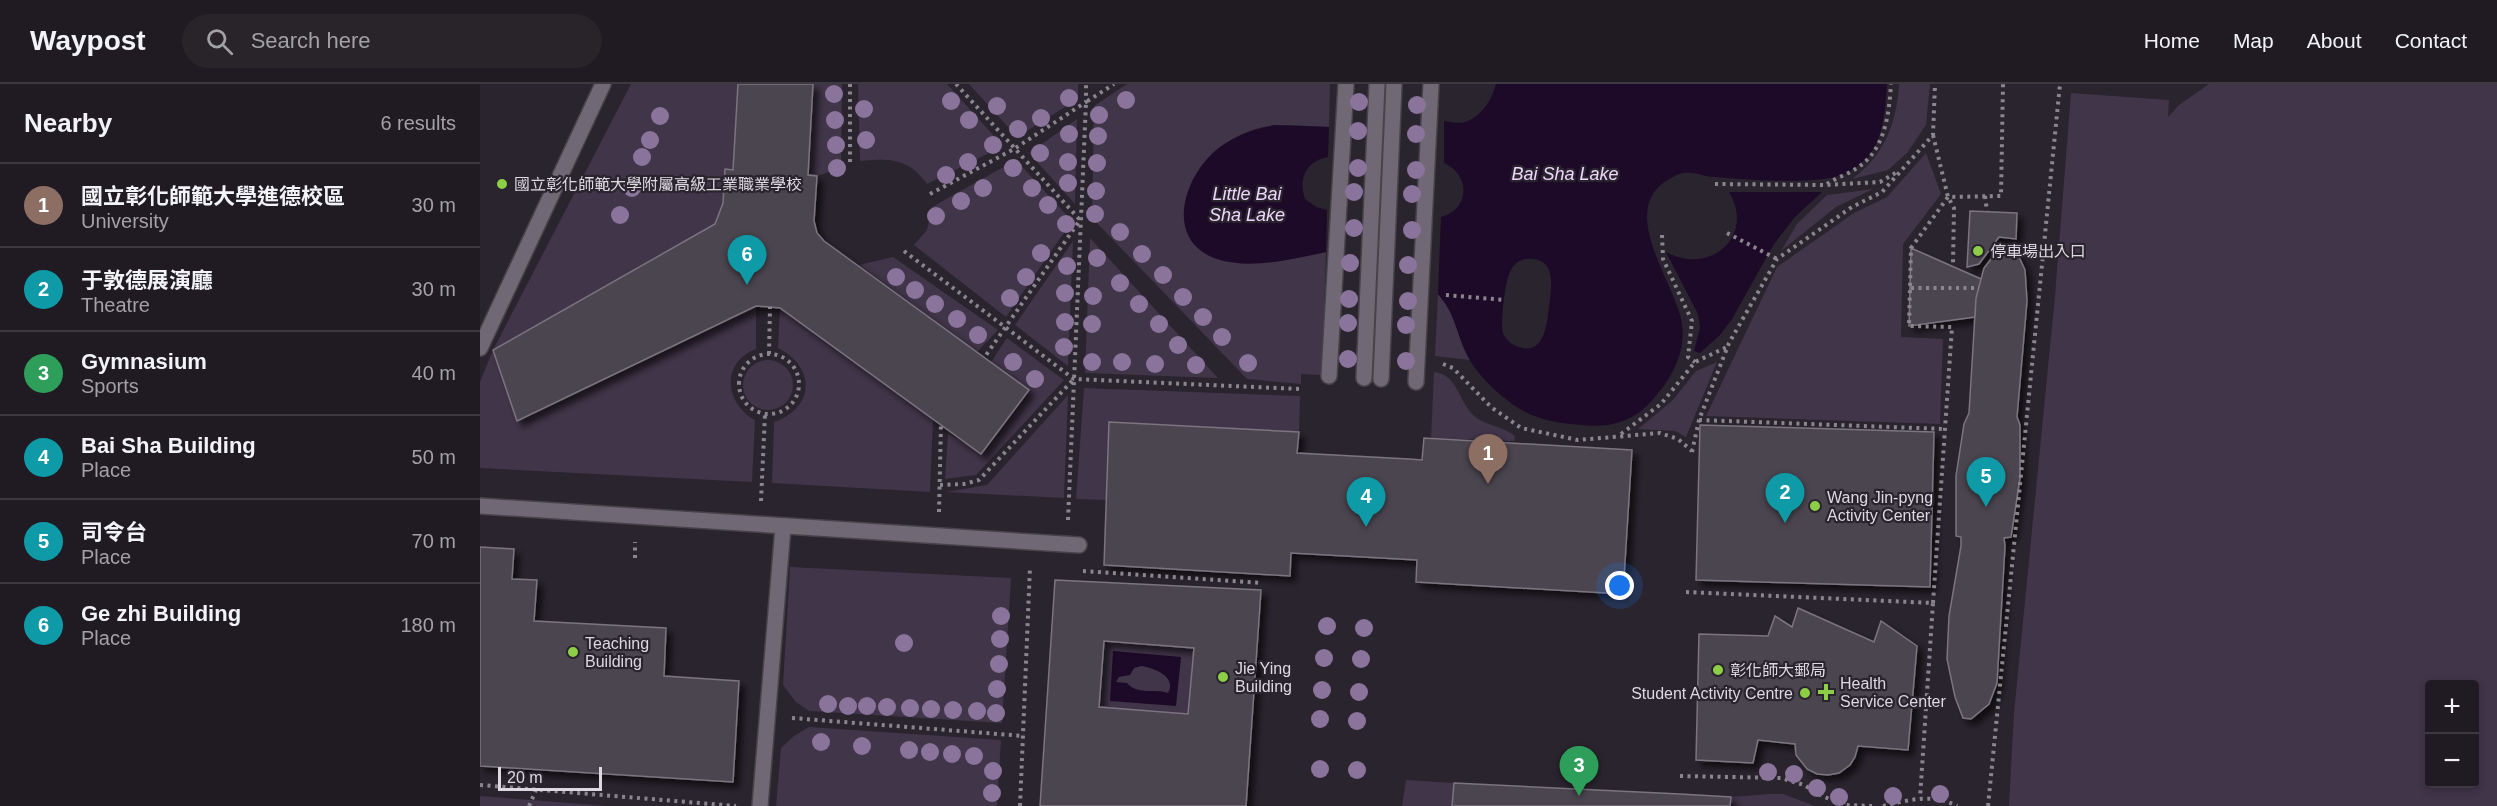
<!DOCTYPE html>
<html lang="en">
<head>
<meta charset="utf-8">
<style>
  body { margin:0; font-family:Helvetica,"Noto Sans TC",sans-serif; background:#28242a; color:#f1f3f6 }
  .controls { position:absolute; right:18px; bottom:18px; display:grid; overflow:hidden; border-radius:6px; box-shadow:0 3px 9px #0003 }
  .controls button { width:54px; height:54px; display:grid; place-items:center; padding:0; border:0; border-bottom:2px solid #3d3940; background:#201b22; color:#f1f3f6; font:30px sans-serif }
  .scale { position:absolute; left:18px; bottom:15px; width:104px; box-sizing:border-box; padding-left:6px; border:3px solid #ddd9e0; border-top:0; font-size:16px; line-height:21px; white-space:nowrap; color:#ddd9e0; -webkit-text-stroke:4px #2a242e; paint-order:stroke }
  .you { position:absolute; left:1140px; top:502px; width:21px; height:21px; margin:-15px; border:4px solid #fff; border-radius:50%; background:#1a73e8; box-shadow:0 0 0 9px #1a73e833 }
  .badge { display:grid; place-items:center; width:39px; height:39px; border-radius:50%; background:#0b8043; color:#fff; font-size:20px; font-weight:700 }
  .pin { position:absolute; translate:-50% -50px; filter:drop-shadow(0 2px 3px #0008) }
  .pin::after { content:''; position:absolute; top:32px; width:21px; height:18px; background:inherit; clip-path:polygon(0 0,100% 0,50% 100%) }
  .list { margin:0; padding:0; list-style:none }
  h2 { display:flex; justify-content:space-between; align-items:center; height:78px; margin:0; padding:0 24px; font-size:26px }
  h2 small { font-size:20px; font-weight:400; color:#a2a1a5 }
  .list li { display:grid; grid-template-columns:39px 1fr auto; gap:18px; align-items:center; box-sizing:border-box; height:84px; padding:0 24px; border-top:2px solid #3d3940 }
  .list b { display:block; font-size:22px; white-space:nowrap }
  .list p { margin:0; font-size:20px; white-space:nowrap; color:#a2a1a5 }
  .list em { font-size:20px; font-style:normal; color:#a2a1a5 }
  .icon { flex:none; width:33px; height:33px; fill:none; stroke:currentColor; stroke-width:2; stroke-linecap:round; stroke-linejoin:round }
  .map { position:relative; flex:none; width:2017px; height:722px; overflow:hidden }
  header { display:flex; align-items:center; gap:36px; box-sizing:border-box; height:84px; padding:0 30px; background:#201b22; border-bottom:2px solid #3d3940 }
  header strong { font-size:28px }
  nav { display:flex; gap:33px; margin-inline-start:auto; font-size:21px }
  .search { width:420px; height:54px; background:#28242a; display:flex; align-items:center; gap:15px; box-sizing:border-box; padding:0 21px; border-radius:33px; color:#a2a1a5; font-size:22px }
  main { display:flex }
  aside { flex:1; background:#201b22 }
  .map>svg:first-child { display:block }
  .green { fill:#413549; fill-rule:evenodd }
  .water { fill:#1d0928; fill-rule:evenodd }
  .building { fill:#4c4550; stroke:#7b7480; stroke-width:1.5; fill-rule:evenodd; filter:url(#shadow) }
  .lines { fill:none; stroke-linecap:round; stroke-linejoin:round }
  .lane-casing { stroke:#47424b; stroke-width:18 }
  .street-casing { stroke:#47424b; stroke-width:18 }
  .path { stroke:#8b868e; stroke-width:4; stroke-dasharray:3 4.5; stroke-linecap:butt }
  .lane { stroke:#706975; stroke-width:15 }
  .street { stroke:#706975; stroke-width:15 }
  .tree { fill:#8b749b }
  .poi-dot { fill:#8cce46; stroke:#2a242e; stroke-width:2 }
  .labels { text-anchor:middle; stroke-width:4.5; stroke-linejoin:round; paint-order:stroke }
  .poi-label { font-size:16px; fill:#ddd9e0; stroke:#2a242e; text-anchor:start }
  .water-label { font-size:18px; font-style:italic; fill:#eed7fd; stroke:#2a242e }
</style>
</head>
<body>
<header>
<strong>Waypost</strong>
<div class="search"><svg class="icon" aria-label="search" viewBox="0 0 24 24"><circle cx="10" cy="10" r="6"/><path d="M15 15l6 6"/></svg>Search here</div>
<nav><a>Home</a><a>Map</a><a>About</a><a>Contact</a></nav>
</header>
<main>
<aside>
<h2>Nearby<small>6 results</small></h2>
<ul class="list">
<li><span class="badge" style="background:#8d6e63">1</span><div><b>國立彰化師範大學進德校區</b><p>University</p></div><em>30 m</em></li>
<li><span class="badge" style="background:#0f9aa8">2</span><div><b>于敦德展演廳</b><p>Theatre</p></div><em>30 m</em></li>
<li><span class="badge" style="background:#2e9e5b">3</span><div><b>Gymnasium</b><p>Sports</p></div><em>40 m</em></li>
<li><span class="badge" style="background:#0f9aa8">4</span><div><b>Bai Sha Building</b><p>Place</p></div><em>50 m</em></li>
<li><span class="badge" style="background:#0f9aa8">5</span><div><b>司令台</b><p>Place</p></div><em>70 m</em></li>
<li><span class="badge" style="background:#0f9aa8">6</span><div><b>Ge zhi Building</b><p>Place</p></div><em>180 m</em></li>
</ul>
</aside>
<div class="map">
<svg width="2017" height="722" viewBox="0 0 2017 722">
  <defs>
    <filter id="shadow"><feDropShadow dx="5.5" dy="5.5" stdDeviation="3" flood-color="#0009"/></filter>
  </defs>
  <rect width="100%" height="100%" fill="#2a242e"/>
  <path class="green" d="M151,0H258L253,86L246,85L243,119L234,145L13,267L37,337L276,222V265C240,279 245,320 275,336L272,398L0,384V298L13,266Z
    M333,0H362L361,84L337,92L328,91Z
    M378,0H467L523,62L447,100C429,74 409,74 380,77Z
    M489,0H598V15L537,53Z
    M647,0H850L849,43C831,42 811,40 792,42C757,45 727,69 711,100L794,178L846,168L842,291L821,290V300L767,295L612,134L614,22Z
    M1419,0H1450L1446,41L1427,69L1408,86L1372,95C1404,72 1417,38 1419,0Z
    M1729,0H2017V722H1529L1534,629L1575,212L1591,9L1689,16L1688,33L1699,21ZM1994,600V700H1950V600Z
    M597,35L595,120L549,69Z
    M1446,69L1461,110L1423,160L1421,253L1463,255L1460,340L1226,332L1297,183L1374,129L1407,113Z
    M536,76L592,137L526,233L434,161L447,146L452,123Z
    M1393,105L1356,123L1301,167L1317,140L1347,111Z
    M610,154L738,294L605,289Z
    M593,157L588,282L535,241Z
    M413,173L518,246L497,268L379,181Z
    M958,210L971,227L990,276L955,272Z
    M300,224L453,335L450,408L292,399L294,338C335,324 336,283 298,264Z
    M527,254L584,296L496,391L465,395L468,349L502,369L548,306L511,278Z
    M263 301a25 25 0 1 1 50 0a25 25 0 1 1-50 0Z
    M1237,278L1206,353L1195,347L1158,345L1193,316L1216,287Z
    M954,288C977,290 979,317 993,331C1005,342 1023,342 1035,352L1034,357L951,354Z
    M604,304L820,312L819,348L629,338L627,416L596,415Z
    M588,311L584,414L466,408L507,401Z
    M310,483L531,494L522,639L329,627L316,618L303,601Z
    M624,557L714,564L708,630L619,623Z
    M329,643L521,656L517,722H296L301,664L314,652Z
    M926,696L974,699L972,722H922Z
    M1290,710H1303L1335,722H1250L1251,713Z
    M0,712L128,722H0Z"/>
  <path class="water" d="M1016,0H1407V2C1405,26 1404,52 1389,72C1382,80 1369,89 1359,92C1332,100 1266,96 1236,93C1216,92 1210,82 1189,95C1135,126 1197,201 1202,240C1206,268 1192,294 1174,314C1154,338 1131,344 1101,341C1073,339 1048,334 1026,315C1010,303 993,285 985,267C976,246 974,228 958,210L961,133C991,125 990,90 964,79V37C970,38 979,40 985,38C1001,33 1012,16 1016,0ZM1045,175C1077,172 1072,201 1069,222C1067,241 1064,274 1036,262C1030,260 1026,255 1023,249C1020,240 1025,195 1031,186C1034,180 1038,177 1045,175Z
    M794,41L849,43L848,73C826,77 818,95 825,115L836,123L847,126L846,168C812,175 771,186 737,175C684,157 703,95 735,67C751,53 774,45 794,41Z
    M1249,108H1342L1315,133L1294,160L1252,235L1240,251L1220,269L1214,267L1220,244L1218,230L1186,168C1229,192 1276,153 1249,108Z
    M633,567L701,573L696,622L630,617ZM661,582C675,584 697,593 688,609C676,604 658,612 647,599L636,598L639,593L650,591L654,584Z"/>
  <path class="building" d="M258,0H333L328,91L337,92L334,137L337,149L344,157L549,306L501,370L300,224L290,223L276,222L37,337L13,266L235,140L243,119L245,85L253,86Z
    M1490,127L1537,129L1536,155L1519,153L1499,180L1487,183Z
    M1533,160L1545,186L1547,217L1537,333L1540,341V394L1531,453L1524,454L1525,462L1517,599L1509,620L1491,635L1483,634L1475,613L1467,575L1469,532L1481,462V453L1476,452V392L1484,340L1489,329L1496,214L1504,184L1522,161Z
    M1431,164L1501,195L1496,214L1495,233L1429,242Z
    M629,338L819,348L817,369L929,375L942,376L944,354L1152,366L1143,510L936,498L937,476L811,469L810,492L624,481Z
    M1220,341L1454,348L1450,503L1216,496Z
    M0,463L34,465L32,495L57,496L54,537L186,544L184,592L259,597L253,698L0,682Z
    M575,496L781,506L766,722H560ZM624,557L714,564L708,630L619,623Z
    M1318,524L1394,558L1401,537L1437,562L1428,666L1378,662L1375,673L1370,681L1359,689L1348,691L1337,690L1327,685L1316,671L1315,660L1278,656L1273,679L1216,676L1219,550L1288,552L1295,532L1312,543Z
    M974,699L1200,710L1251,713L1250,722H972Z"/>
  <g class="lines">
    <defs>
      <path id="lane" d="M0,264L123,0"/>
      <path id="street" d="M849,292L866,0
        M884,294L897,0
        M901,295L914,0
        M936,298L951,0
        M0,422L599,461
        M280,722L303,443"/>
    </defs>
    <use href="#lane" class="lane-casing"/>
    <use href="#street" class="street-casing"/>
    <path class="path" d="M370,0V80
      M476,0L600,136L504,274
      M1453,51L1468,113L1474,124L1473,180
      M1235,100L1344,101L1400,98L1417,88
      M1347,100C1356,94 1368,90 1377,84C1405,66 1409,31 1411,0
      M450,110L534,65L606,18V0
      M1505,112L1507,127
      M1247,149L1297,175
      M1182,151L1183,175L1212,237L1208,273L1215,278
      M424,167L594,295L820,305
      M1431,204H1499
      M966,211L1025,216
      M289,270L290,223
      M259 300a30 30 0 1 1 60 0a30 30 0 1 1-60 0Z
      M963,280L973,284L1011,323L1041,344L1098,356L1180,349L1198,355L1212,367
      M1219,336L1465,345
      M1141,350L1181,320L1215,278L1247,263
      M1212,368L1219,336L1249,259L1297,175L1372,123L1402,108L1453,51L1455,0
      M460,401L484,400L499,396L593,296
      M281,417L285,330
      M459,428L461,340
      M588,436L606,18L634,0
      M155,474V458
      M603,487L781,499
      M1206,508L1453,519L1440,714
      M1453,519L1472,243L1429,242L1431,164L1468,113L1521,112L1523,0
      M312,634L544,652
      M1200,692L1301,694L1324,701L1342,712L1365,721L1392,722
      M0,701L256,722
      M49,722L56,706
      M540,722L550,483
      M1403,722C1428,716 1453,709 1477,722
      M1508,722L1580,0"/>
    <use href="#lane" class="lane"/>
    <use href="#street" class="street"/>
  </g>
  <g class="tree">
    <circle cx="354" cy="10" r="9"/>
    <circle cx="589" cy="14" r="9"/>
    <circle cx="646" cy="16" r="9"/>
    <circle cx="471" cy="17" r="9"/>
    <circle cx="879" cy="18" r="9"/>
    <circle cx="937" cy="21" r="9"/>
    <circle cx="517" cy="22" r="9"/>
    <circle cx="384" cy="25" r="9"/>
    <circle cx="619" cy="31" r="9"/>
    <circle cx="180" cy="32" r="9"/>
    <circle cx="561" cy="34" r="9"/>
    <circle cx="355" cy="36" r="9"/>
    <circle cx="489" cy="36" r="9"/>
    <circle cx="538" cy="45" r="9"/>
    <circle cx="878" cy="47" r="9"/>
    <circle cx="589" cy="50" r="9"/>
    <circle cx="936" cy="50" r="9"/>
    <circle cx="618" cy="52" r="9"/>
    <circle cx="170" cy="56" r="9"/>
    <circle cx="386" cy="56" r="9"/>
    <circle cx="356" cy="61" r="9"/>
    <circle cx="513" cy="61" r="9"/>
    <circle cx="560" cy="69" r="9"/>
    <circle cx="162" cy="73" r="9"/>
    <circle cx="488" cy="78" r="9"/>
    <circle cx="588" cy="78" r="9"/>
    <circle cx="617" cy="79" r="9"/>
    <circle cx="357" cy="84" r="9"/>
    <circle cx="533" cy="84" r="9"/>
    <circle cx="878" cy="84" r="9"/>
    <circle cx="936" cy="86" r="9"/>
    <circle cx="466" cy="91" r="9"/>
    <circle cx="588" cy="99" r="9"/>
    <circle cx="152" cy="104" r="9"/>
    <circle cx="503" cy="104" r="9"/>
    <circle cx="552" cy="104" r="9"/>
    <circle cx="616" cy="107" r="9"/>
    <circle cx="874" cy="108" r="9"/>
    <circle cx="932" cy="110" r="9"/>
    <circle cx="481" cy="117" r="9"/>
    <circle cx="568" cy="121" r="9"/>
    <circle cx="615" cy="130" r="9"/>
    <circle cx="140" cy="131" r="9"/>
    <circle cx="456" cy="132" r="9"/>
    <circle cx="586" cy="140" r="9"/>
    <circle cx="874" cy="144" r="9"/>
    <circle cx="932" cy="146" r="9"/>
    <circle cx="640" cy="148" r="9"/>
    <circle cx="561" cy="169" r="9"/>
    <circle cx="662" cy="170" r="9"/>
    <circle cx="617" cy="174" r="9"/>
    <circle cx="870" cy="179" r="9"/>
    <circle cx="928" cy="181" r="9"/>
    <circle cx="587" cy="182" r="9"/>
    <circle cx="683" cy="191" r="9"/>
    <circle cx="416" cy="193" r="9"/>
    <circle cx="546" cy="193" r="9"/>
    <circle cx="640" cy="199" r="9"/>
    <circle cx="435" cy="206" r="9"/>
    <circle cx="585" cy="209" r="9"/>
    <circle cx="613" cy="212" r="9"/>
    <circle cx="703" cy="213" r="9"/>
    <circle cx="530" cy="214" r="9"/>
    <circle cx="869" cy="215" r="9"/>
    <circle cx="928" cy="217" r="9"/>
    <circle cx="455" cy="220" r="9"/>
    <circle cx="659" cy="220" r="9"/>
    <circle cx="723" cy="233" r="9"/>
    <circle cx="477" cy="235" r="9"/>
    <circle cx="585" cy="238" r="9"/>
    <circle cx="868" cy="239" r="9"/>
    <circle cx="612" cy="240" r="9"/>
    <circle cx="679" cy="240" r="9"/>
    <circle cx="926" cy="241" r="9"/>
    <circle cx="498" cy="251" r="9"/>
    <circle cx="742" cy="253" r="9"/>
    <circle cx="698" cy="261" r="9"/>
    <circle cx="584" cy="263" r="9"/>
    <circle cx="868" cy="275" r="9"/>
    <circle cx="926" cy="277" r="9"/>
    <circle cx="533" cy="278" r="9"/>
    <circle cx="612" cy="278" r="9"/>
    <circle cx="642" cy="278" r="9"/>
    <circle cx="768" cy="279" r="9"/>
    <circle cx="675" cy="280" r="9"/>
    <circle cx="716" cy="281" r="9"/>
    <circle cx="555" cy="295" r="9"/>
    <circle cx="521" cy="532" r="9"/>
    <circle cx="847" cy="542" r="9"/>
    <circle cx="884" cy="544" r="9"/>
    <circle cx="520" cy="555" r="9"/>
    <circle cx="424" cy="559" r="9"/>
    <circle cx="844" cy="574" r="9"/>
    <circle cx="881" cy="575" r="9"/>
    <circle cx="519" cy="580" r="9"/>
    <circle cx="517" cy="605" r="9"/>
    <circle cx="842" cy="606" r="9"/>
    <circle cx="879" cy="608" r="9"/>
    <circle cx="348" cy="620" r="9"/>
    <circle cx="368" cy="622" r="9"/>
    <circle cx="387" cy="622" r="9"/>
    <circle cx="407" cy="623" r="9"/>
    <circle cx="430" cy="624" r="9"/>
    <circle cx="451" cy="625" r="9"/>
    <circle cx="473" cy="626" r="9"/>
    <circle cx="497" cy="627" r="9"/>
    <circle cx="516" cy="629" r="9"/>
    <circle cx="840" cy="635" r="9"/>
    <circle cx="877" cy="637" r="9"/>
    <circle cx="341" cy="658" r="9"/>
    <circle cx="382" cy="662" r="9"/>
    <circle cx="429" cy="666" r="9"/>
    <circle cx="450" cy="668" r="9"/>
    <circle cx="472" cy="670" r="9"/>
    <circle cx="494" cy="672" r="9"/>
    <circle cx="840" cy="685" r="9"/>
    <circle cx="877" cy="686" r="9"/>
    <circle cx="513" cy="687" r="9"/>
    <circle cx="1288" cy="688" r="9"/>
    <circle cx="1314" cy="690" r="9"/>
    <circle cx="1337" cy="704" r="9"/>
    <circle cx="512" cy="709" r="9"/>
    <circle cx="1460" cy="710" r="9"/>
    <circle cx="1413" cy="712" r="9"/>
    <circle cx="1359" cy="713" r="9"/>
  </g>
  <g class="poi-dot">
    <circle cx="22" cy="100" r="6"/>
    <circle cx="1498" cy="167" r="6"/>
    <circle cx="1335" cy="422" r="6"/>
    <circle cx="93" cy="568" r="6"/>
    <circle cx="1238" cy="586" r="6"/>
    <circle cx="743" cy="593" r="6"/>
    <path d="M1343 599h6v6h6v6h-6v6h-6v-6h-6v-6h6z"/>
    <circle cx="1325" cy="609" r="6"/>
  </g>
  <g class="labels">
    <g class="poi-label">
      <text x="34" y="106">國立彰化師範大學附屬高級工業職業學校</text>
      <text x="1510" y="173">停車場出入口</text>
      <text x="1347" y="419">Wang Jin-pyng<tspan x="1347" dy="18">Activity Center</tspan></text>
      <text x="105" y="565">Teaching<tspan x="105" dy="18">Building</tspan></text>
      <text x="755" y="590">Jie Ying<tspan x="755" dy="18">Building</tspan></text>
      <text x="1250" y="592">彰化師大郵局</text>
      <text x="1360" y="605">Health<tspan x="1360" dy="18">Service Center</tspan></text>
      <text x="1313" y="615" text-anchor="end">Student Activity Centre</text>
    </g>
    <g class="water-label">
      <text x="1085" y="96">Bai Sha Lake</text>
      <text x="767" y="116">Little Bai<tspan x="767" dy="21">Sha Lake</tspan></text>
    </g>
  </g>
</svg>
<div class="controls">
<button>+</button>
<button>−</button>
</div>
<div class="scale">20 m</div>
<div class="you"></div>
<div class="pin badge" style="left:1008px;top:400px;background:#8d6e63">1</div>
<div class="pin badge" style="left:1305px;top:439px;background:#0f9aa8">2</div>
<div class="pin badge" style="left:1099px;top:712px;background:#2e9e5b">3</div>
<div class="pin badge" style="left:886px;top:443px;background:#0f9aa8">4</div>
<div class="pin badge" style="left:1506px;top:423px;background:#0f9aa8">5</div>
<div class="pin badge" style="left:267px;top:201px;background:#0f9aa8">6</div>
</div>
</main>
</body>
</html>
